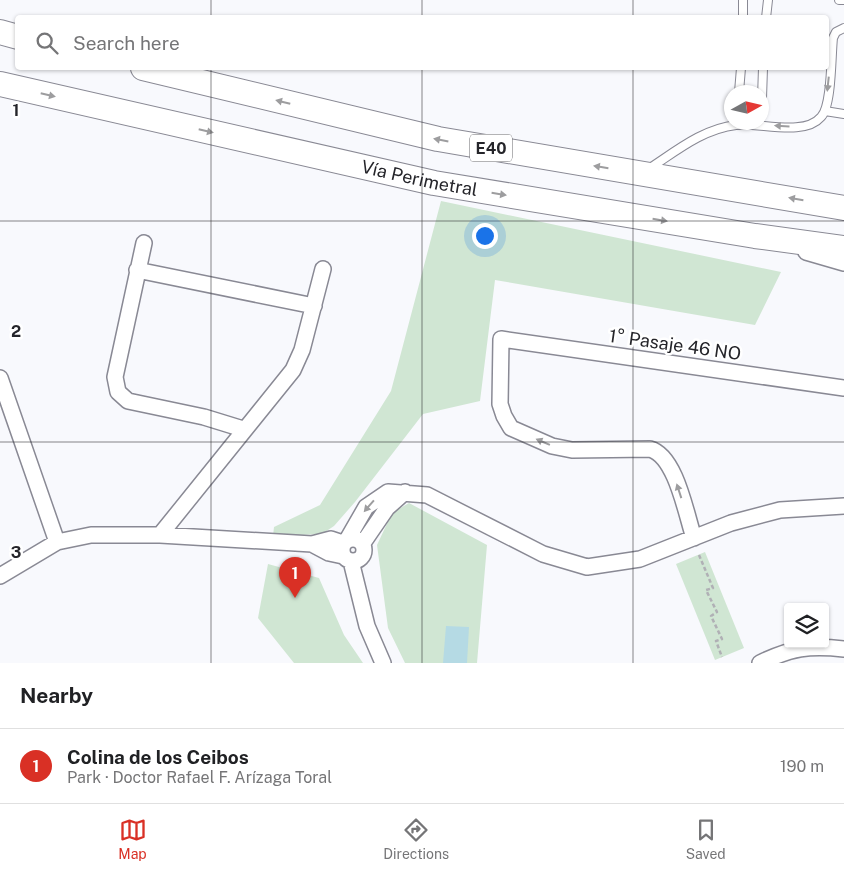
<!DOCTYPE html>
<html lang="en">
<head>
<meta charset="utf-8">
<style>
  body { margin:0; font-family:"Public Sans",sans-serif; background:#f2f2f2; color:#202124 }
  .controls { position:absolute; right:15px; bottom:15px; display:grid; overflow:hidden; border-radius:5px; box-shadow:0 1px 4px #0004 }
  .controls button { width:45px; height:45px; display:grid; place-items:center; padding:0; border:0; border-bottom:1px solid #e0e0e0; background:#fff; color:#202124; font:25px sans-serif }
  .compass { position:absolute; left:724px; top:85px; width:45px; height:45px; border-radius:50%; background:#fff; box-shadow:0 1px 4px #0004; rotate:82deg }
  .you { position:absolute; left:484px; top:235px; width:18px; height:18px; margin:-12px; border:4px solid #fff; border-radius:50%; background:#1a73e8; box-shadow:0 0 0 8px #1a73e833 }
  .badge { display:grid; place-items:center; width:32px; height:32px; border-radius:50%; background:#d93025; color:#fff; font-size:16px; font-weight:700 }
  .pin { position:absolute; translate:-50% -41px; filter:drop-shadow(0 1px 2px #0008) }
  .pin::after { content:''; position:absolute; top:26px; width:18px; height:15px; background:inherit; clip-path:polygon(0 0,100% 0,50% 100%) }
  .list { margin:0; padding:0; list-style:none }
  h2 { display:flex; justify-content:space-between; align-items:center; height:65px; margin:0; padding:0 20px; font-size:21px }
  h2 small { font-size:16px; font-weight:400; color:#757577 }
  .list li { display:grid; grid-template-columns:32px 1fr auto; gap:15px; align-items:center; box-sizing:border-box; height:75px; padding:0 20px; border-top:1px solid #e0e0e0 }
  .list b { display:block; font-size:19px; white-space:nowrap }
  .list p { margin:0; font-size:16px; white-space:nowrap; color:#757577 }
  .list em { font-size:16px; font-style:normal; color:#757577 }
  .icon { flex:none; width:28px; height:28px; fill:none; stroke:currentColor; stroke-width:2; stroke-linecap:round; stroke-linejoin:round }
  .map { position:relative; flex:none; width:844px; height:663px; overflow:hidden }
  .search { position:absolute; background:#fff; box-shadow:0 1px 4px #0004; left:15px; right:15px; top:15px; height:55px; display:flex; align-items:center; gap:12px; box-sizing:border-box; padding:0 18px; border-radius:5px; color:#757577; font-size:19px }
  .sheet { height:140px; background:#fff }
  nav { display:flex; justify-content:space-around; align-items:center; box-sizing:border-box; height:70px; border-top:1px solid #e0e0e0; background:#fff; font-size:14px; color:#757577 }
  nav a { display:grid; justify-items:center; gap:2px }
  nav .on { color:#d93025 }
  .map>svg:first-child { display:block }
  .green { fill:#d0e6d3 }
  .water { fill:#b5dae4 }
  .lines { fill:none; stroke-linecap:round; stroke-linejoin:round }
  .service-casing { stroke:#898994; stroke-width:10 }
  .minor-casing { stroke:#898994; stroke-width:18 }
  .trunk-casing { stroke:#898994; stroke-width:26 }
  .path { stroke:#b0b0b5; stroke-width:2.5; stroke-dasharray:4 2.5; stroke-linecap:butt }
  .service { stroke:#fff; stroke-width:8 }
  .minor { stroke:#fff; stroke-width:15 }
  .trunk { stroke:#fff; stroke-width:24 }
  .oneway { fill:#9d9d9f }
  .grid { fill:none; stroke:#25252a; stroke-width:1; stroke-opacity:0.55 }
  .labels { text-anchor:middle; stroke-width:5; stroke-linejoin:round; paint-order:stroke }
  .shield { fill:#fff; stroke:#66666a; stroke-width:1 }
  .shield-label { font-size:16px; font-weight:bold; fill:#25252a }
  .street-label { font-size:18px; fill:#25252a; stroke:#fff }
  .grid-label { font-size:16px; text-anchor:middle; font-weight:bold; fill:#25252a; stroke:#fff; stroke-width:5; stroke-linejoin:round; paint-order:stroke }
</style>
</head>
<body>
<div class="map">
<svg width="844" height="663" viewBox="0 0 844 663">
  <rect width="100%" height="100%" fill="#f8f9fd"/>
  <path class="green" d="M441,201L781,272L755,325L495,280L480,401L423,414L355,502L334,526L322,534L273,536L274,527L320,505L391,391Z
    M409,503L487,545L477,663H405L388,628L377,545L392,513Z
    M705,552L744,648L715,660L676,564Z
    M268,564L319,578L344,635L363,663H294L258,618Z"/>
  <path class="water" d="M446,626L469,627L467,663H443Z"/>
  <g class="lines">
    <defs>
      <path id="service" d="M839,0H844
        M743,18V0
        M766,18L768,0
        M739,92L741,68
        M762,98L763,68
        M825,111L844,114
        M647,170C675,152 702,129 736,125C759,122 804,137 821,117C832,106 831,55 833,38L836,32L844,28"/>
      <path id="minor" d="M144,243L115,377L118,392L128,401L204,417L243,429
        M806,252L844,263
        M137,270L314,306
        M0,378L57,542
        M160,535L293,370L302,350L323,269
        M694,538C686,514 676,456 650,449L572,450L552,446L511,428L504,416L500,404L501,339L844,388
        M342 550a11 11 0 1 1 22 0a11 11 0 1 1-22 0Z
        M347,540L366,507L388,492L427,495L543,554L587,567L640,559L731,523L780,510L844,506
        M363,543L387,508L405,492
        M312,544L329,553L343,556
        M351,561L367,626L383,663
        M0,576L57,542L91,535H160L312,544L331,539L343,543
        M760,663C791,648 809,645 844,649"/>
      <g id="trunk">
        <path d="M0,32L18,37"/>
        <path d="M143,68L438,139L844,208"/>
        <path id="s1" d="M0,84L434,183L755,236L844,248"/>
      </g>
    </defs>
    <use href="#service" class="service-casing"/>
    <use href="#minor" class="minor-casing"/>
    <use href="#trunk" class="trunk-casing"/>
    <path class="path" d="M699,555L713,588L706,590L717,612L711,616L722,639L716,641L722,657"/>
    <use href="#service" class="service"/>
    <use href="#minor" class="minor"/>
    <use href="#trunk" class="trunk"/>
  </g>
  <defs><path id="oneway-solid" d="M-6-.8H1V-3.2L6.5 0L1 3.2V.8H-6Z" transform="scale(1.25)"/></defs>
  <g class="oneway">
    <use href="#oneway-solid" transform="translate(828 84) rotate(96)"/>
    <use href="#oneway-solid" transform="translate(48 95) rotate(13)"/>
    <use href="#oneway-solid" transform="translate(283 102) rotate(-166)"/>
    <use href="#oneway-solid" transform="translate(782 126) rotate(-177)"/>
    <use href="#oneway-solid" transform="translate(206 131) rotate(13)"/>
    <use href="#oneway-solid" transform="translate(441 140) rotate(-169)"/>
    <use href="#oneway-solid" transform="translate(601 167) rotate(-171)"/>
    <use href="#oneway-solid" transform="translate(499 194) rotate(9)"/>
    <use href="#oneway-solid" transform="translate(796 199) rotate(-170)"/>
    <use href="#oneway-solid" transform="translate(660 220) rotate(9)"/>
    <use href="#oneway-solid" transform="translate(543 442) rotate(-157)"/>
    <use href="#oneway-solid" transform="translate(679 491) rotate(-108)"/>
    <use href="#oneway-solid" transform="translate(369 506) rotate(131)"/>
  </g>
  <path class="grid" d="M211,0V18M422,0V18M633,0V18M211,68V663M422,68V663M633,68V663M0,221H844M0,442H844"/>
  <g class="labels">
    <rect class="shield" x="470" y="134.5" width="42" height="27" rx="4"/>
    <g class="shield-label">
      <text x="491" y="154">E40</text>
    </g>
    <g class="street-label">
      <text dy="6" stroke="none"><textPath href="#s1" startOffset="430">Vía Perimetral</textPath></text>
      <text transform="translate(675 345) rotate(8)" y="6">1° Pasaje 46 NO</text>
    </g>
  </g>
  <g class="grid-label">
    <text x="16" y="116">1</text>
    <text x="16" y="337">2</text>
    <text x="16" y="558">3</text>
  </g>
</svg>
<div class="controls">
<button><svg class="icon" aria-label="layers" viewBox="0 0 24 24"><path d="M12 4l9 5-9 5-9-5zM3 14l9 5 9-5"/></svg></button>
</div>
<svg class="compass" viewBox="-18 -18 36 36"><path d="M0-13l5 13h-10z" fill="#e53935"/><path d="M0 13l5-13h-10z" fill="#757577"/></svg>
<div class="you"></div>
<div class="pin badge" style="left:295px;top:598px">1</div>
<div class="search"><svg class="icon" aria-label="search" viewBox="0 0 24 24"><circle cx="10" cy="10" r="6"/><path d="M15 15l6 6"/></svg>Search here</div>
</div>
<section class="sheet">
<h2>Nearby<small></small></h2>
<ul class="list">
<li><span class="badge">1</span><div><b>Colina de los Ceibos</b><p>Park · Doctor Rafael F. Arízaga Toral</p></div><em>190 m</em></li>
</ul>
</section>
<nav>
<a class="on"><svg class="icon" aria-label="map" viewBox="0 0 24 24"><path d="M3 6l6-2 6 2 6-2v14l-6 2-6-2-6 2zM9 4v14M15 6v14"/></svg>Map</a>
<a><svg class="icon" aria-label="directions" viewBox="0 0 24 24"><path d="M12 3l9 9-9 9-9-9zM9 14v-3h6M13 9l2 2-2 2"/></svg>Directions</a>
<a><svg class="icon" aria-label="saved" viewBox="0 0 24 24"><path d="M7 4h10v16l-5-4-5 4z"/></svg>Saved</a>
</nav>
</body>
</html>
